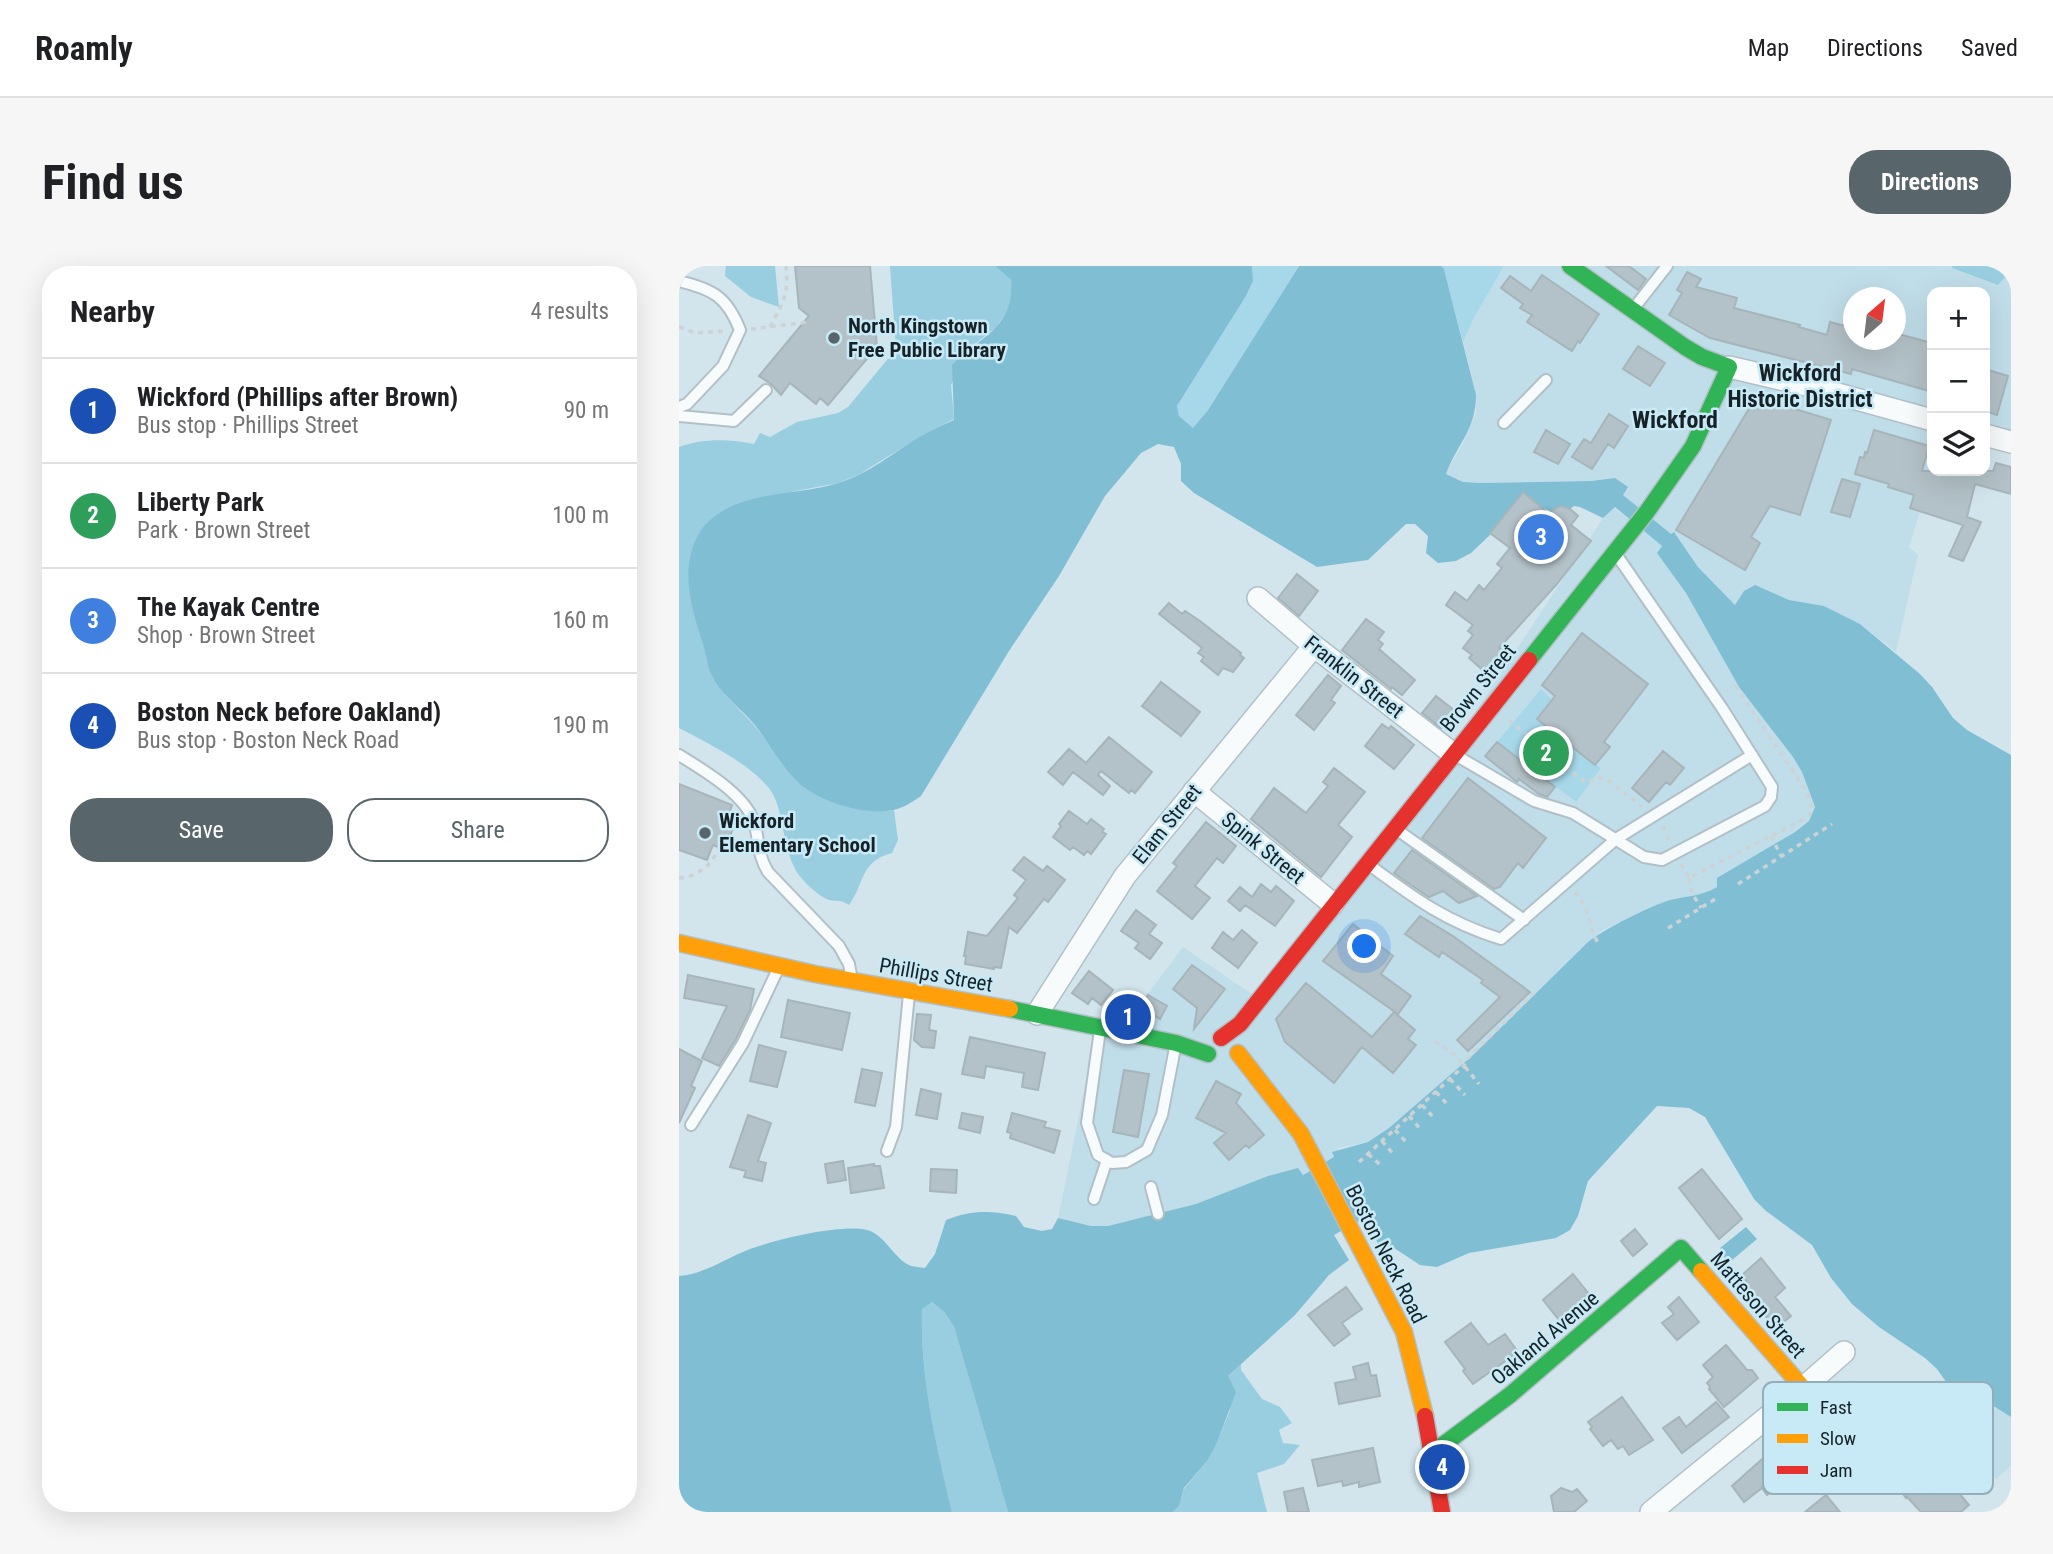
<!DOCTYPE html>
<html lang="en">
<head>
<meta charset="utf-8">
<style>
  body { margin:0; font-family:"Roboto Condensed",sans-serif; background:#f6f6f6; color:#202124 }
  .controls { position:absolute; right:21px; top:21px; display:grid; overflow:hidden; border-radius:14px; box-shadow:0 7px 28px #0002 }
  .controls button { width:63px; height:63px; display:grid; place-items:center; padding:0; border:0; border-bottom:2px solid #e0e0e0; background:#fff; color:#202124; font:35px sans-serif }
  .compass { position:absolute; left:1164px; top:21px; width:63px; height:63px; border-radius:50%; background:#fff; box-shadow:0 7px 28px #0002; rotate:28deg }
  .you { position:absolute; left:686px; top:681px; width:24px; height:24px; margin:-18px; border:5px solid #fff; border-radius:50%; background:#1a73e8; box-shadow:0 0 0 10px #1a73e833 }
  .badge { display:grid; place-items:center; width:46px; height:46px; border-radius:50%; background:#58666c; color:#fff; font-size:23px; font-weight:700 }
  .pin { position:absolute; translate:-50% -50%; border:4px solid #fff; box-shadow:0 2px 7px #0006 }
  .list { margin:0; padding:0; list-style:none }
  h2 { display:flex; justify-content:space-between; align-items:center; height:91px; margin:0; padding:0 28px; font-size:30px }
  h2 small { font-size:23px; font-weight:400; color:#757577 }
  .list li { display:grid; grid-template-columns:46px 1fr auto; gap:21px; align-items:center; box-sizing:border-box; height:105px; padding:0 28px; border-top:2px solid #e0e0e0 }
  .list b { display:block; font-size:26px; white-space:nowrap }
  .list p { margin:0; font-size:23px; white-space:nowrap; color:#757577 }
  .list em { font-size:23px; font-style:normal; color:#757577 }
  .actions { display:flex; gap:14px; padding:21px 28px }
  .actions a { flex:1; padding:16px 0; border:2px solid #58666c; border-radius:28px; text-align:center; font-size:24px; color:#58666c }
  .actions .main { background:#58666c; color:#fff }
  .icon { flex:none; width:38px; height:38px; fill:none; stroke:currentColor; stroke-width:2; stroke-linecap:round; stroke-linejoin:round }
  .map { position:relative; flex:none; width:1332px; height:1246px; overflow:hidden; border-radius:28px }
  header { display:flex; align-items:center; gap:42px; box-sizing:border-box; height:98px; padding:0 35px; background:#fff; border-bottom:2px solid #e0e0e0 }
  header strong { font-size:33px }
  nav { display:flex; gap:38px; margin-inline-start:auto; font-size:24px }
  .intro { display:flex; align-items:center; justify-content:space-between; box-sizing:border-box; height:168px; padding:0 42px }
  h1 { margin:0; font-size:49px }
  .button { padding:18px 32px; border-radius:28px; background:#58666c; color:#fff; font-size:24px; font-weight:700 }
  main { display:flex; gap:42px; padding:0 42px }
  aside { flex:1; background:#fff; border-radius:28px; box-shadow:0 7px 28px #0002 }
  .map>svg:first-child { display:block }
  .built { fill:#c0deea; fill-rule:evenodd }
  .green { fill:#a6d8ea }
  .forest { fill:#99cee1 }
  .water { fill:#80bed4 }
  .building { fill:#b3c2c8; stroke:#a6b5ba; stroke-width:2 }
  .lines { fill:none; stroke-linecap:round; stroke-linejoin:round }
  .lane-casing { stroke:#b1c0c6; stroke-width:14 }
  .street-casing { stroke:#b1c0c6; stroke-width:24 }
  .fast-casing { stroke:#b1c0c6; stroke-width:19 }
  .slow-casing { stroke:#b1c0c6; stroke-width:19 }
  .jam-casing { stroke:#b1c0c6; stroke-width:19 }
  .path { stroke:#cdd3d5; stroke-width:3.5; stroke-dasharray:5 5; stroke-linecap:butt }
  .lane { stroke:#f8fbfc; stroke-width:10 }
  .street { stroke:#f8fbfc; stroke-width:21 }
  .fast { stroke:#30b455; stroke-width:16 }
  .slow { stroke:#ff9f0a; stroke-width:16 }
  .jam { stroke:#e5322d; stroke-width:16 }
  .poi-dot { fill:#58666c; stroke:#c8eaf7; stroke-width:2.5 }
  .labels { text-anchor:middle; stroke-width:5; stroke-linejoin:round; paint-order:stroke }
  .poi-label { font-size:21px; font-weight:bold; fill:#162227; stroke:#c8eaf7; text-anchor:start }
  .street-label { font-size:21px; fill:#162227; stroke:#c8eaf7 }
  .neighbourhood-label { font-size:23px; font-weight:bold; fill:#162227; stroke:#c8eaf7 }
  .quarter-label { font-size:24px; font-weight:bold; fill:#162227; stroke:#c8eaf7 }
  .key { fill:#c8eaf7; stroke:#93aeb9; stroke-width:2 }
  .key-label { font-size:19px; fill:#162227 }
</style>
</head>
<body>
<header>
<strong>Roamly</strong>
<nav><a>Map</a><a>Directions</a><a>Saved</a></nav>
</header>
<div class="intro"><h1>Find us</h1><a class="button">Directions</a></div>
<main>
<aside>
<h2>Nearby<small>4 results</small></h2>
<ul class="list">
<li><span class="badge" style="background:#1a4fb4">1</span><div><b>Wickford (Phillips after Brown)</b><p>Bus stop · Phillips Street</p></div><em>90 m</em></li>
<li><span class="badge" style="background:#2e9e5b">2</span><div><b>Liberty Park</b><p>Park · Brown Street</p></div><em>100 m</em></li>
<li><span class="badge" style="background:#3f7fe0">3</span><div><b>The Kayak Centre</b><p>Shop · Brown Street</p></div><em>160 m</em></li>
<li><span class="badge" style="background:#1a4fb4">4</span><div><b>Boston Neck before Oakland)</b><p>Bus stop · Boston Neck Road</p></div><em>190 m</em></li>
</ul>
<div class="actions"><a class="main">Save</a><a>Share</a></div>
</aside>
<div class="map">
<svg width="1332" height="1246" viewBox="0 0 1332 1246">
  <rect width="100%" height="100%" fill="#d2e5ec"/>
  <path class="built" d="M825,0H1273V2L1319,19L1332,5V168L1306,169V26H1253L1254,205L1230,281L1239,289L1217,386L1181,358L1145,340L1110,334L1076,320L1056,339L1019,301L995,266L992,269L944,229L936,212L912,215L801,217L784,216L766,208L784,177L797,146V129L784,76L795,52ZM1174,32H1216V74H1174Z
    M935,241L983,280L979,287L1007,327L1060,421L1114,491L1123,506L1136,541L1130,555L1102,575L1039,612L1038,621L1027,627L974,640L924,664L909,676L794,789L710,862L689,876L659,882L656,891L623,909L465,952L429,960H412L379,952L417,767L449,754L504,681L580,733L770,486L924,252Z
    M1317,1142L1332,1151V1200L1317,1213L1293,1189L1275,1177L1303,1151Z"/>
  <path class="green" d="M573,0H620L529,144L514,162L500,150L498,140L567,30L574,15Z
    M762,0H825L795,52L784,76L765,3Z
    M862,423L873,434L858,453L922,502L897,536L818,476Z"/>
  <path class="forest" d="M47,0H96L100,41L72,31L46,10Z
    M211,0H316L332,14L334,31L328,46L317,61L287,85L272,119L275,153L244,169L179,209L159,217L70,234L24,377L28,396L47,430L74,458L121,517L208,545L215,544L219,574L213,587C181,595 186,617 170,639C161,633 159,636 150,634C143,632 130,621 125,615C100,589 108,543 89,521C68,496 28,477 0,462V181C24,172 51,173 75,178L81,167L91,171L118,156L159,147L169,141L217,83Z
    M1273,0H1332V5L1319,19L1273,2Z
    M253,1036L265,1046L275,1061L329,1246H273C257,1178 241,1112 243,1042Z
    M562,1098V1104L583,1133L601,1141L613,1157L600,1164L604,1177L621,1179L605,1198L578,1207L588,1246H494L500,1240L505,1223L529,1194L538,1177L551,1144L549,1110Z"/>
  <path class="water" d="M316,0H573L574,15L567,30L498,140L500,150L514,162L529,144L620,0H762L765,3L797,129C797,164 778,178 767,208L784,216L801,217L912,215L936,212L949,221L944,229L992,268L995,266L1019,301L1056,339L1065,325L1076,319L1110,334L1145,340L1181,358L1241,408L1253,421L1274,452L1288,464L1332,489V1151L1303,1133L1270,1120L1258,1103L1246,1092L1200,1061L1173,1038L1152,1012L1133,979L1087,945L1075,933L1026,851L1010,842L978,840L909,915L899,950L891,964L877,972L790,987L758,1001L741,999L712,980L699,978L687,951L655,969L670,994L650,1009L616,1049L549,1110L557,1126L538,1177L529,1194L505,1222L500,1240L494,1246H329L275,1061L265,1046L253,1036L243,1043C241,1112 257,1178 273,1246H0V1010C26,1008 47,992 71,983C99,973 154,960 183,963C205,965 212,990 230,999C234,1001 241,1001 246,1002L256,988L267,954C291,944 312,944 337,950L345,961L363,965L373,963L379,952L412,960H429L517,938L589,910L619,902L624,909L655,891L653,886L689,876L710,862L794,789L909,676C927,662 969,641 991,634C1008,630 1023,630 1038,621V612L1116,566L1130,555L1136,541L1123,506L1114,491L1060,421L1007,327L978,287L983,280L936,241L924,252L901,241L895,240L881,250L864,242L850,232L792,287L777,295L759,297L747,287L749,270L736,258H727L689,294L638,301L515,227L502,215V198L495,181L479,178L462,187L426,230L380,310L330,385L242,530C233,536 225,542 214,544C186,550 141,536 120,517C102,500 90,477 75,458C62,443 46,432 36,415C28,403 27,388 23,375C11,338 0,299 22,264C53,223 115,231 159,217C190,208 215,186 242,170C252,164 264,159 275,154L273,99C301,70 336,62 332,14Z
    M1067,961L1078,973L1052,995L1048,990L1045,992L1041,982Z"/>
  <path class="building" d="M116,0H191L198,81L149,139L141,132L137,138L111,117L102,129L92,118L80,110L130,50L120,42Z
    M927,0H950L967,13L959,24Z
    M1008,6L1022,13L1017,21L1058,32L1055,42L1121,59L1120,61L1148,69L1151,56L1174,62V74H1216V67L1253,77V126L1173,103L1172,108L1031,72L990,49L1003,27L998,24Z
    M863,9L920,48L901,77L899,75L893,85L848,56L853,49L841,42L844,38L822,22L831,10L852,25Z
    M959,80L986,97L971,120L944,103Z
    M1306,103L1329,110L1318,149L1306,145Z
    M1077,131L1152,154L1121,249L1091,240L1072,271L1081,277L1066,304L997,264Z
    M930,148L949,160L935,182L929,178L913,203L893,191L905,173L912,177Z
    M867,164L891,178L879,198L855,186Z
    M1195,164L1250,180L1243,205H1314L1317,197L1332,201V228L1296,218L1288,251L1302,256L1284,295L1270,290L1284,259L1231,242L1235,229L1209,221L1210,218L1176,208L1181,191L1185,192L1186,186L1188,187Z
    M1163,213L1181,218L1171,251L1152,246Z
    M844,226L869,247L881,240L890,242L899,250L892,259L912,275L877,319L820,382L824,385L806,406L790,392L793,389L784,382L794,369L789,365L794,359L767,339L776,326L788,335L800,319L805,324L823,302L818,298L831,282L811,267Z
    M618,308L639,325L620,350L599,332Z
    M490,337L503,348L506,345L521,355L562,387L561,389L565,392L554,406L544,402L539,409L522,395L525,391L519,387L523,382L480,348Z
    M687,353L705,366L699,374L704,378L700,383L736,414L723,429L713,421L712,423L663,384Z
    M903,367L969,418L925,476L931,481L916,499L858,453L876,430L863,419Z
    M649,409L662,420L652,434L656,437L635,464L617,449Z
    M482,416L521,446L502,470L463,440Z
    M757,430L776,445L762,462L743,447Z
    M703,458L710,463L712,460L735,479L715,503L686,480Z
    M430,471L473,506L456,527L452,524L450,527L422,505L419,509L431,520L424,529L394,506L384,519L369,506L390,483L407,497Z
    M818,476L876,521L868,531L860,528L840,513L838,516L806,490Z
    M984,485L1005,502L991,519L987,516L970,536L953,522Z
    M655,502L686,526L659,559L673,571L642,611L572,553L595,522L627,547L649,520L644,516Z
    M789,512L867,572L844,602L839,597L821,621L815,623L743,572Z
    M0,518L53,539L49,551L57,554L46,584L34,579L28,594L0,584Z
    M390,545L408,558L412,553L425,563L423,566L427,568L412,588L408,585L405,589L394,581L391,584L374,571L382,560L380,558Z
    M527,556L557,580L544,597L538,592L516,620L531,632L513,653L478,625L498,600L494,597Z
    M733,584L798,630L780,637L764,625L750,631L726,615L715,607Z
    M345,591L364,605L368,600L386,614L369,636L365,633L338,667L330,661L322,702L315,701V703L286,698L287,690H285L289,666L308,670L339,632L335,629L347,614L334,604Z
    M582,618L592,626L597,620L615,635L596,660L566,639L561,645L549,635L561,621L573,631Z
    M457,644L477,659L470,668L483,677L471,693L456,682L460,677L442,665Z
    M741,650L774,670L851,726L789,785L778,774L821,731L802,717L804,714L763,686L760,691L726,668Z
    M674,658L714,690L702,708L732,730L719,748L644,695Z
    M563,664L578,677L559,702L533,682L544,666L554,674Z
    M513,699L546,723L515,763L518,742L494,723Z
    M410,705L434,724L422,739L413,732L409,738L393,727Z
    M9,709L75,723L71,744L57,773L40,800L23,792L48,740L5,732Z
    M627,717L693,771L715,746L736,764L729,773L737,779L714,807L683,781L655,817L606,776L597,753Z
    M469,729L488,740L481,753L462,742Z
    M109,734L171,747L163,784L102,771Z
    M238,748L252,749L250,764L257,765L255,782L243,781L235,774Z
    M291,771L366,787L359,824L343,821L345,807L307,800L305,812L283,808Z
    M80,779L107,786L98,821L71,815Z
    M0,783L23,795L12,820L16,822L0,857Z
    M183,803L203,807L196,840L176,836Z
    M445,804L470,808L459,871L434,866Z
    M537,815L562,828L557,837L585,869L570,882L567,879L550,894L535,877L547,867L517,852Z
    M242,823L262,828L258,853L237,849Z
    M283,847L304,851L301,867L280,862Z
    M333,847L367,856L365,861L381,865L375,887L331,872L332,867L328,866Z
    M69,849L92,857L79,895L87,897L83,915L65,911L67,905L51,901Z
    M164,895L167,914L149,917L146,898Z
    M195,898V900H201L205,922L172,927L169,902Z
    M252,903L278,904L277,927L251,925Z
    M1023,903L1063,953L1040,973L1000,922Z
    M956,963L968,978L954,990L942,975Z
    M1082,992L1106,1022L1096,1031L1112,1050L1097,1062L1086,1049L1088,1047L1064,1019L1068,1016L1062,1010Z
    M894,1008L910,1028L880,1054L864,1034Z
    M667,1021L683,1043L663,1057L671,1068L655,1080L629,1049Z
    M1000,1031L1020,1056L998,1074L983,1057L995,1048L989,1041Z
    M792,1057L809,1079L826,1068L839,1086L794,1118L784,1105L786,1103L766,1076Z
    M1047,1079L1068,1104H1073L1079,1112L1045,1141L1030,1123L1031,1121L1028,1117L1034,1111L1024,1099Z
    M689,1097L692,1110L697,1109L701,1130L660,1138L656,1117L677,1113L674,1101Z
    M1172,1116L1184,1130L1186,1127L1201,1144L1178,1161L1172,1153L1151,1170L1139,1156L1158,1137L1154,1132Z
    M943,1131L974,1174L950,1189L944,1180L939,1183L932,1174L924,1180L911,1163L913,1161L909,1156Z
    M1037,1136L1050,1151L1003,1187L984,1162L1000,1151L1007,1161Z
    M694,1182L701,1216L680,1221V1216L664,1220L663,1215L639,1220L633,1194Z
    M1091,1186L1103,1187L1117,1205L1088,1229L1083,1222L1065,1236L1053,1220Z
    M1220,1186L1251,1228L1268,1213L1290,1239L1282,1246H1242L1228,1231L1227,1232L1202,1199Z
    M624,1222L630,1246H609L605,1226Z
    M882,1222L893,1226L898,1223L908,1235L895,1246H875L872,1230Z
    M1147,1229L1161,1246H1126Z"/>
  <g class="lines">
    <defs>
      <path id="lane" d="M0,15C34,23 48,31 61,64L44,100L8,138L0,141
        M955,42L988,0
        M0,150L55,155L87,124
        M825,157L867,114
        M0,489C24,504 68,529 76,559C80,576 79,590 89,606L160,680L170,698L172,709
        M778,490L855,535L894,547L965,591L983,594L1086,540L1092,531L1093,521L1043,442L937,288
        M717,563L845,654
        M689,598C735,632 767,656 822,673L937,573L1073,489
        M421,764L408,857L419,889L433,897L447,896L468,884L483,849L496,782
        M12,859L64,777L99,703
        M208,885L217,861L230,728
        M472,921L479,948
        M415,933L428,894"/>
      <path id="street" d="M1050,101L1123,118L1253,154
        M1306,169L1332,176
        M579,332L635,380L773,487
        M515,525L654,638
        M358,748L446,610L635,380
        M972,1246L1124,1122L1165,1086"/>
      <path id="fast" d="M850,394L967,247L1014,180L1050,101L1023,91L1006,81L891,0
        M331,743L497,777L529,788
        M753,1187L831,1129L1002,982L1022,1005"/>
      <path id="slow" d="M0,677L136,708L331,743
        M559,787L622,868L725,1066L746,1150
        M1022,1005L1124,1122"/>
      <path id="jam" d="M542,772L561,758L850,394
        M746,1150L763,1246"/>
    </defs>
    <use href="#lane" class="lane-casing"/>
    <use href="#street" class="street-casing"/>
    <use href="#fast" class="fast-casing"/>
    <use href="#slow" class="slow-casing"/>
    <use href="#jam" class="jam-casing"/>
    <path class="path" d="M0,61L17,67L47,65
      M91,61C104,37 110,28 107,0
      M72,63L129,56
      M830,454L858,478L860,475L869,482L867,485L907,517L919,511L930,515L963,541
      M858,478L856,481L864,488L867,485
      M865,479L873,469
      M984,560L990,575
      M1092,570L1102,590
      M1002,598L1010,612L1129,551L1133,543L1129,528L1054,416
      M0,612C18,611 33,599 40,582
      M1010,612L1013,627L1022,642
      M1059,618L1153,558
      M896,626C912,644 908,657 919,677
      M989,662L1038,632
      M756,775L777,790L800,818
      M771,813L786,829
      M757,826L770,840
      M743,839L756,853
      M730,850L743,865
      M716,864L729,878
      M703,875L716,890
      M689,888L704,901
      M680,896L785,800L787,794L855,727"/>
    <use href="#lane" class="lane"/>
    <use href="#street" class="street"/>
    <use href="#fast" class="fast"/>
    <use href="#slow" class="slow"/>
    <use href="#jam" class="jam"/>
  </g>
  <g class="poi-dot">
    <circle cx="155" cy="72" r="7"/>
    <circle cx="26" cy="567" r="7"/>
  </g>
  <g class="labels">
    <g class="poi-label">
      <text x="169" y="67">North Kingstown<tspan x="169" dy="24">Free Public Library</tspan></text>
      <text x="40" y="562">Wickford<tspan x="40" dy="24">Elementary School</tspan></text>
    </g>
    <g class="street-label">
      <text transform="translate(675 411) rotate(38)" y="7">Franklin Street</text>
      <text transform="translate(799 422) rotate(-51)" y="7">Brown Street</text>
      <text transform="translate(488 558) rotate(-51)" y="7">Elam Street</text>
      <text transform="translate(584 582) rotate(39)" y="7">Spink Street</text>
      <text transform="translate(257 709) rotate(10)" y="7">Phillips Street</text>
      <text transform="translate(707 988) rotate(63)" y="7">Boston Neck Road</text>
      <text transform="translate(1079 1039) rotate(49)" y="7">Matteson Street</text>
      <text transform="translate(866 1072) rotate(-40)" y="7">Oakland Avenue</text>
    </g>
    <g class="neighbourhood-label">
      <text x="1121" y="115">Wickford<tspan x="1121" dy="26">Historic District</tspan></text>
    </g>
    <g class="quarter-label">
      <text x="996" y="162">Wickford</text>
    </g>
  </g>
  <rect x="1084" y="1116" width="230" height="112" rx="10" class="key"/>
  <rect x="1098" y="1137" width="31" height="8" fill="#30b455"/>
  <rect x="1098" y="1168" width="31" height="9" fill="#ff9f0a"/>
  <rect x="1098" y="1200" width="31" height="8" fill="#e5322d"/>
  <g class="key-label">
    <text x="1141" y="1148">Fast</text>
    <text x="1141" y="1179">Slow</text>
    <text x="1141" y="1211">Jam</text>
  </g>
</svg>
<div class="controls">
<button>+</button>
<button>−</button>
<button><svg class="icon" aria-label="layers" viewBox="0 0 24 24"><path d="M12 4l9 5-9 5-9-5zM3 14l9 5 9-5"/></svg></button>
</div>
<svg class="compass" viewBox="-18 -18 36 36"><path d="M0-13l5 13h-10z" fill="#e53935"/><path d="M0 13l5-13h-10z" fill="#757577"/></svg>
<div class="you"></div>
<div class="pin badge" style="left:449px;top:751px;background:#1a4fb4">1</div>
<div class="pin badge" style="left:867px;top:487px;background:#2e9e5b">2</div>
<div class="pin badge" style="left:862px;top:271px;background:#3f7fe0">3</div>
<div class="pin badge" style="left:763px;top:1201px;background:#1a4fb4">4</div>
</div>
</main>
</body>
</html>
